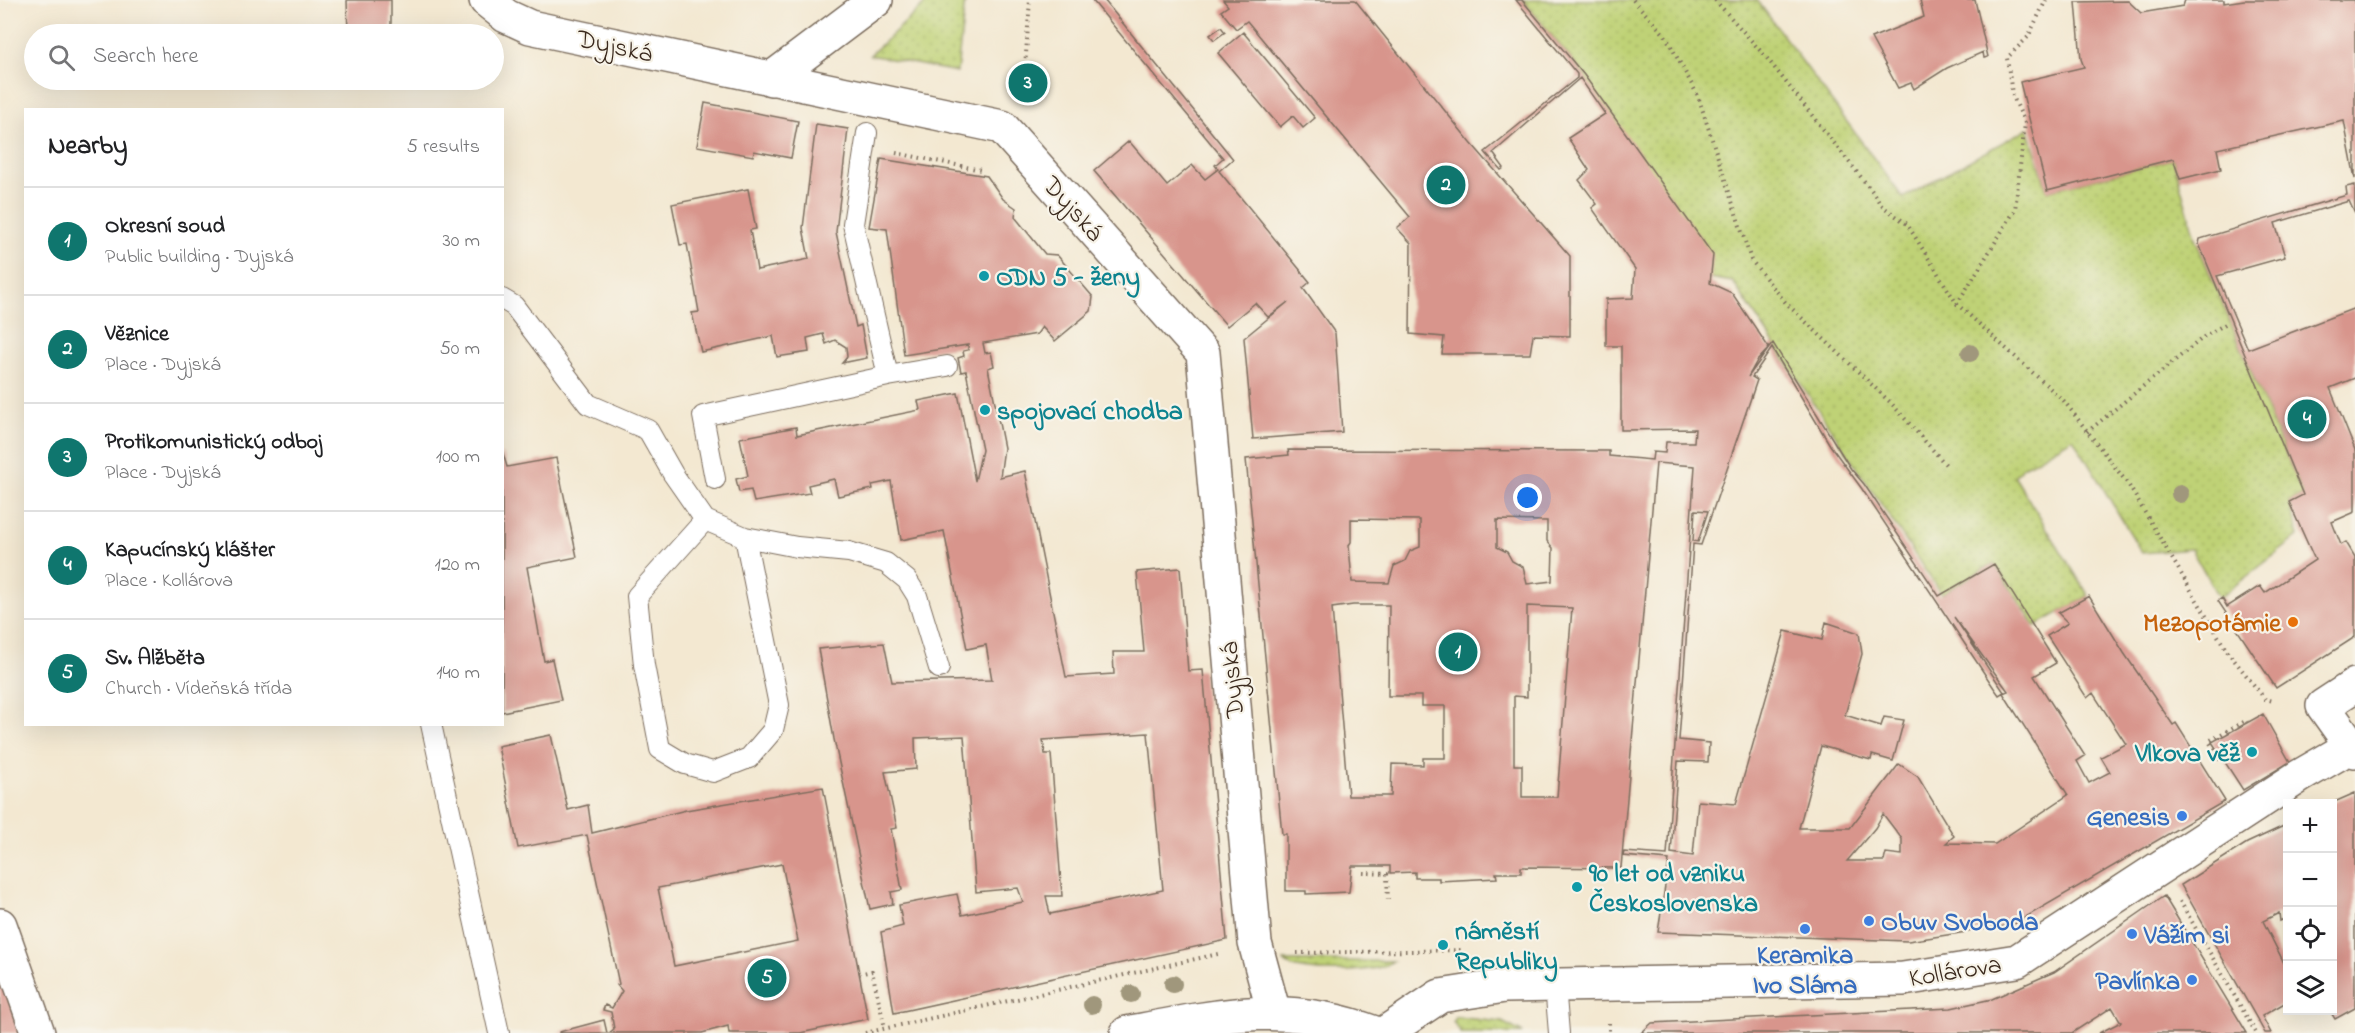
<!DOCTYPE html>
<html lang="en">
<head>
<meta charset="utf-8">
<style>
  body { margin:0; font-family:"Indie Flower",sans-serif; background:#f6f6f6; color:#202124 }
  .controls { position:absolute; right:18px; bottom:18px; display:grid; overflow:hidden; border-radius:0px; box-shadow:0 6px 24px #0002 }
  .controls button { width:54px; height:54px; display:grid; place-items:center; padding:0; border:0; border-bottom:2px solid #e0e0e0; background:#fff; color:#202124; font:30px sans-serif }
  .you { position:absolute; left:1528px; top:498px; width:21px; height:21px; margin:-15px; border:4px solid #fff; border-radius:50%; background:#1a73e8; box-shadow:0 0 0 9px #1a73e833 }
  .badge { display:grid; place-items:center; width:39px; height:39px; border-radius:50%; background:#0f766e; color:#fff; font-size:20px; font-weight:700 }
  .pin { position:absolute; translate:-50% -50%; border:3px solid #fff; box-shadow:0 2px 6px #0006 }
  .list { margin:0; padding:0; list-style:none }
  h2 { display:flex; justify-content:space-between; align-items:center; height:78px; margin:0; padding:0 24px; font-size:26px }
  h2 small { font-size:20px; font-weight:400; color:#757577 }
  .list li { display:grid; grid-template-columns:39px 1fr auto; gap:18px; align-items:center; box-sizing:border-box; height:108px; padding:0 24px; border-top:2px solid #e0e0e0 }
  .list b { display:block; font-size:22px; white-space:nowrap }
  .list p { margin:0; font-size:20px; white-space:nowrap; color:#757577 }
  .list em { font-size:20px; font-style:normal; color:#757577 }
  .icon { flex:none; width:33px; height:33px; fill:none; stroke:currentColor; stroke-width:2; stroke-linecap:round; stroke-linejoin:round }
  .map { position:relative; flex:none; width:2355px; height:1033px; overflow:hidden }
  .search { position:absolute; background:#fff; box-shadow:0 6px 24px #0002; left:24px; top:24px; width:480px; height:66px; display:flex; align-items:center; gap:15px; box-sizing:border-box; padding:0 21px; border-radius:33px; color:#757577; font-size:22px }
  .panel { position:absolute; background:#fff; box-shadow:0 6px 24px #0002; left:24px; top:108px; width:480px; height:618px; border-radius:0px }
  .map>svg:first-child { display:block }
  .grass { fill:url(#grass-dots); stroke:#7d7e4a; stroke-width:1.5 }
  .building { fill:#d8958c; fill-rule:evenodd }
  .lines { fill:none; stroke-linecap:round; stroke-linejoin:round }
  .service-casing { stroke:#7b6c5d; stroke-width:22 }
  .minor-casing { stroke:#7b6c5d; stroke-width:36 }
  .primary-casing { stroke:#7b6c5d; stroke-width:36 }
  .path { stroke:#7b6c5d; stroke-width:4; stroke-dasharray:1.5 4.5; stroke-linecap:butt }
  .service { stroke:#fff; stroke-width:20 }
  .minor { stroke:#fff; stroke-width:33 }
  .primary { stroke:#fff; stroke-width:33 }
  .tree { fill:#a0977b }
  .culture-dot { fill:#0f9aa8; stroke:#f7f3e8; stroke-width:2 }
  .food-dot { fill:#e8710a; stroke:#f7f3e8; stroke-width:2 }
  .shop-dot { fill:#3f7fe0; stroke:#f7f3e8; stroke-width:2 }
  .labels { text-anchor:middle; stroke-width:4.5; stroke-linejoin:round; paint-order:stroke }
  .street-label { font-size:26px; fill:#3b2a1e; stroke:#f7f3e8 }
  .culture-label { font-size:26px; font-weight:bold; fill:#0d838f; stroke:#f7f3e8; text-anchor:start }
  .food-label { font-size:26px; font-weight:bold; fill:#c56008; stroke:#f7f3e8; text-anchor:end }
  .shop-label { font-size:26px; font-weight:bold; fill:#366cbe; stroke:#f7f3e8; text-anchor:end }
</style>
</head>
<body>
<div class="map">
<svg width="2355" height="1033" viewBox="0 0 2355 1033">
  <defs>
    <pattern id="grass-dots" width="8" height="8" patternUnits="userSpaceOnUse" patternTransform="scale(1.5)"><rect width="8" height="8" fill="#bfd276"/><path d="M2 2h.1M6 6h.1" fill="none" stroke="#a5b466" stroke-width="1.8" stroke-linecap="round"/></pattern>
  </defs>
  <rect width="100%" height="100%" fill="#f7f3e8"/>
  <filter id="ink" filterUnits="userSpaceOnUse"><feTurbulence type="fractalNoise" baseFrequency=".0167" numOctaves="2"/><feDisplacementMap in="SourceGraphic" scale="12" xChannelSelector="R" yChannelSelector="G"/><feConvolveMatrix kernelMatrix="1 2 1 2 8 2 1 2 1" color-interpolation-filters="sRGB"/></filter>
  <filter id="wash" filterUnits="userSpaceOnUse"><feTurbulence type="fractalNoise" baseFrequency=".008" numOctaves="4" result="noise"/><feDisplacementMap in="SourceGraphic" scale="24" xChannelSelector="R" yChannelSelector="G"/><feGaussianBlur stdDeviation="1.35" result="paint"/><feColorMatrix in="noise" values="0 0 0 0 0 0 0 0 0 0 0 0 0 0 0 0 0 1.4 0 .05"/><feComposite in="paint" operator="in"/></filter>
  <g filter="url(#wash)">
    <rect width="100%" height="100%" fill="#f3e8d1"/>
    <path class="grass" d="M929,0H965L957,72L870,55Z
      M1523,0H1757L1903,198L2028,128L2047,191L2173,159L2196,241L2303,495L2289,502L2299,536L2219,598L2191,549L2142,553L2073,438L2022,468L2014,476L2089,596L2035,626L1994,563L1941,594L1733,282L1710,278L1584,75Z
      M1284,961H1393C1390,963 1385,966 1381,967C1364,972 1293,975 1284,961Z
      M1455,1017L1502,1022L1523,1033H1461L1453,1022Z"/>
    <g id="blocks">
      <path class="building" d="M347,0H391V34H348Z
        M1092,0H1104L1233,159L1219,171L1310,282L1303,288L1335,333L1342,432L1253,439L1244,338L1288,302L1268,317L1255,303L1227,326L1094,171L1129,141L1167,186L1192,165L1205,179L1218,169L1215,165L1223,158Z
        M1223,0H1355L1471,143L1570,256V336L1533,335L1530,354H1442L1444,337L1410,334L1411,243L1397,228L1410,217L1247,21L1236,29L1221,11L1228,6Z
        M1516,0H1522L1584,75L1713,255L1710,283L1732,293L1769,348L1773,343L1851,469L1864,484L1939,596L1994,564L2056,663L2034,676L2085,756L2077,761L2089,783L2110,772L2101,757L2126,744L2093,693L2087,698L2047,636L2068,623L2058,613L2089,596L2124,653L2173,725L2176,723L2225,801L2012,925L1908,941L1658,932L1669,860L1623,856L1624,852L1667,855L1695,466L1656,463L1621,868L1521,867V873H1496L1497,878L1439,881V878H1415V872L1390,873V866H1352L1349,892L1306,894V891H1286V834H1282L1246,459L1289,455L1288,450L1609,451V456L1652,460L1653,452L1665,453L1666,442H1694L1695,429L1621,430V346H1606V299L1633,298L1635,269L1592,208L1597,204L1579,180L1589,170L1568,138L1605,114L1580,78L1493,153L1504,168L1501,170L1485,152L1577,78V74ZM1769,348L1748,377L1757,361ZM1772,348L1830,445L1862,489L1994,688L1999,695L2004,692L1954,617L2008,691L2003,693L2068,795L1995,844L1946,843L1954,836L1918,777L1899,764L1850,828H1799L1821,746L1871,760L1872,755L1893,761L1904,720L1884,717L1881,726L1845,715L1862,654L1859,633L1826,622L1822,640L1785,631L1736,804L1698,801L1693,856L1671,853L1678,761L1708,762L1709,743L1679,740L1693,544L1701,545L1757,380L1752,377ZM1695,510L1708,511L1698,542L1693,541ZM1351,519L1420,520V547L1410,551L1405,561L1394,566L1389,583L1352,582L1349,545L1351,542ZM1497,520L1547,521V541L1553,548L1552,581L1527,584L1523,567L1512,561L1507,552L1497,547ZM1353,605H1389L1388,696H1421V706H1445V758H1423V765L1392,764L1391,796H1348L1332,608ZM1527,606L1572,608L1557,797H1522V765H1514V696L1527,697ZM1883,814L1902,839V855L1886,853L1884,861H1847L1875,828Z
        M1920,0H1975L1988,57L1984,58L1983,52L1947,68L1914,89L1911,83L1898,88L1871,38L1924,17Z
        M2185,0H2224V3L2244,0H2355V179L2344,121L2217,149L2221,169L2180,179L2173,159L2047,191L2020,82L2084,67L2081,59L2076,2L2128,1L2141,13L2183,6Z
        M1221,27L1225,32L1214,40L1210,35Z
        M1243,32L1315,118L1303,128L1293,116L1280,127L1218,53Z
        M705,103L798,121L791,158L754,151L753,156L697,146Z
        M816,124L848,129L836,232L856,327L861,325L867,358L842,363L847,357L846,347L835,340L826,344L823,334L807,338L809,352L777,357L773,336L701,352L692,313L699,312L687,244L680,245L672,204L748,189L756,229L750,230L757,270L809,259L803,228Z
        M881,159L987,176L1003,199L1016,208L1015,217L1045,254L1057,255L1093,297L1091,311L1055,341L1042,327L1037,334L983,343L985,353L991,352L994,366L988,368L1004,448L1000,477L1025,471L1066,677L1114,674L1113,652H1144L1137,572L1180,568L1188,671L1203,670L1227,940L894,1013L881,932L903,926L899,905L957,894L962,915L1023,902L1018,888L976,892L964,736L915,738L916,769L885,772L897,828L891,829L902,890L891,892L893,904L870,909L834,739L818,649L884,643L892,682L992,680L986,645L967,649L944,531L901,540L891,481L872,485L873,489L838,496L834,479L808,485L810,493L754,502L751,490L739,492L736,479L748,476L740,438L796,427L797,435L920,410L918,401L958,393L975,481L982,450L966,371L961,372L958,358L964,356L963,351L968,350V345L904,355L887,229L869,227ZM1148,733L1163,890L1050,914L1046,896H1062L1051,754H1045L1043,740Z
        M2355,185V214L2349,201L2275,223L2285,257L2217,276L2248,349L2355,308V378L2330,388L2355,450V512L2332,522L2341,545L2346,542L2355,557V637L2276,688L2218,601L2222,598L2227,607L2260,586L2265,593L2315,560L2289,502L2303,495L2199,244L2200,239L2347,195L2346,187Z
        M502,450L507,467L556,458L577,557L527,567L544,661L552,659L561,700L502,712Z
        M2263,714L2290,762L2243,790L2212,742Z
        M551,735L568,810L588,805L592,833L686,810L823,787L868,1019L800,1033H729L728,1026L702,1033H609L614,1029L611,1012L603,1010L605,1005L612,1008L622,991L617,985L619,984L587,835L518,848L498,746ZM782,864L798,941L674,966L658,888Z
        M2355,793V1008L2335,1019L2330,1011H2332V803Z
        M2288,824V917L2280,921L2279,913L2263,921L2288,971V1001L2262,1016L2271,1033H2265L2181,885L2247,843Z
        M2164,896L2247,1033H2099L2121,1022L2112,1007L2072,1033H1641L1652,1023L1951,1008L1992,999L2054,972Z
        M0,970L23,1033H0Z
        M604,1020L607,1033H559V1032Z"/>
    </g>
  </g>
  <g filter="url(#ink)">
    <use href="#blocks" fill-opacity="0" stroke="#7b6c5d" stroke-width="1.5"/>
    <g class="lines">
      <defs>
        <path id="service" d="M867,133L853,224L888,376L947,366
          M502,299L514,306L588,404L648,430L673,474L705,520L745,537L797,547L849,552L886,563L907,580L917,596L939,668
          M715,479L703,416L888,376
          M705,520L637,596L644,665L660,749L685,764L713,772L749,758L773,730L779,705L745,537
          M431,724L499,1033
          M1555,985L1559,1033"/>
        <path id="minor" d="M486,0L506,16L530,27L1002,127L1203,353L1255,943L1274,1013
          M771,79L876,0
          M2355,685L2323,706L2355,751
          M0,925L38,1033
          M1385,1033L1440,996L1505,986L1903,979L2017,961L2300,776L2350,747"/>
        <path id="primary" d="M1127,1033C1215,1016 1287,999 1375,1033"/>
      </defs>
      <use href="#service" class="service-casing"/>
      <use href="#minor" class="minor-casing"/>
      <use href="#primary" class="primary-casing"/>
      <path class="path" d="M1633,0L1665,35L1698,96L1751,260L1786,303L1891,403L1947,466
        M1715,0L1766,57L1872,191L1881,205L1907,224L1957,304L2064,401L2128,484L2227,651L2265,699L2273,701
        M1023,94L1030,0
        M896,153L981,170
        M1957,304L2015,210L2025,123L2012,94L2007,58L2028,37L2046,0
        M2087,432L2205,336L2227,323
        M2220,760L2209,741L2246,720L2247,722
        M1363,873L1387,874L1388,904
        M2180,901L2256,1033
        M1297,953L1464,950
        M859,974L872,971L885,1028
        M1609,1023V1033
        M865,1033L1218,954"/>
      <use href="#service" class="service"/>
      <use href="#minor" class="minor"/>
      <use href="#primary" class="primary"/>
    </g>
    <g class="tree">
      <circle cx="1970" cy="353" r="9"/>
      <circle cx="2180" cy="494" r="9"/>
      <circle cx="1173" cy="984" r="9"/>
      <circle cx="1131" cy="994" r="9"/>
      <circle cx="1092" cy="1005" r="9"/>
    </g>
  </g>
  <g class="culture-dot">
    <circle cx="984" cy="276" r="6"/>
    <circle cx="985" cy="410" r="6"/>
    <circle cx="2252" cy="752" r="6"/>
    <circle cx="1577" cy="887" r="6"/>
    <circle cx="1443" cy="945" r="6"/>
  </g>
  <circle class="food-dot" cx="2293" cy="622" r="6"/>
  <g class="shop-dot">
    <circle cx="2182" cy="816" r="6"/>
    <circle cx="1869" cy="921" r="6"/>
    <circle cx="1805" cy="929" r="6"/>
    <circle cx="2132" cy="934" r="6"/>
    <circle cx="2192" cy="980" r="6"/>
  </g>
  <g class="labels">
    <g class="street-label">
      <text transform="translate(615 45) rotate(12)" y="9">Dyjská</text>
      <text transform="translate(1074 208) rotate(48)" y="9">Dyjská</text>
      <text transform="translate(1231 680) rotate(-95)" y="9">Dyjská</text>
      <text transform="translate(1955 970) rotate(-9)" y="9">Kollárova</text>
    </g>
    <g class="culture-label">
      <text x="996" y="285">ODN 5 - ženy</text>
      <text x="997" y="419">spojovací chodba</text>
      <text x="2240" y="761" text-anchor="end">Vlkova věž</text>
      <text x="1589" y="881">90 let od vzniku<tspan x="1589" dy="30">Československa</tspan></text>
      <text x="1455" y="939">náměstí<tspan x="1455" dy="30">Republiky</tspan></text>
    </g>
    <g class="food-label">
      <text x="2281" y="631">Mezopotámie</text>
    </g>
    <g class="shop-label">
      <text x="2170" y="825">Genesis</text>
      <text x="1881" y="930" text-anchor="start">Obuv Svoboda</text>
      <text x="2144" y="943" text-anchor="start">Vážím si</text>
      <text x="1805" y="963" text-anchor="middle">Keramika<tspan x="1805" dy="30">Ivo Sláma</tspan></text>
      <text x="2180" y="989">Pavlínka</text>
    </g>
  </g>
</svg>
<div class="controls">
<button>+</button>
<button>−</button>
<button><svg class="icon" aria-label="locate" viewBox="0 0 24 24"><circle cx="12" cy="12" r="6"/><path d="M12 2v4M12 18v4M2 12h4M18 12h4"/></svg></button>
<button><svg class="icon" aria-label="layers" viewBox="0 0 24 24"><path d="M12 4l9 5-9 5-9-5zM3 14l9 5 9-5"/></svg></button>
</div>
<div class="you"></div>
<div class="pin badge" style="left:1458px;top:652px">1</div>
<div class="pin badge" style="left:1446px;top:185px">2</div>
<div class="pin badge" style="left:1028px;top:83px">3</div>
<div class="pin badge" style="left:2307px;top:419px">4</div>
<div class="pin badge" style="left:767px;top:978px">5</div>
<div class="search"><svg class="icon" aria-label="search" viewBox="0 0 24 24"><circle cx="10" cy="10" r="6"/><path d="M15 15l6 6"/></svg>Search here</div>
<section class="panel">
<h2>Nearby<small>5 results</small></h2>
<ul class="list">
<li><span class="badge">1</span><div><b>Okresní soud</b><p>Public building · Dyjská</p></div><em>30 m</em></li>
<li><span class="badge">2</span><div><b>Věznice</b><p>Place · Dyjská</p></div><em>50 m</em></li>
<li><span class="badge">3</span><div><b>Protikomunistický odboj</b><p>Place · Dyjská</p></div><em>100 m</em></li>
<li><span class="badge">4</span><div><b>Kapucínský klášter</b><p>Place · Kollárova</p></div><em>120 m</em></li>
<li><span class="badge">5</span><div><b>Sv. Alžběta</b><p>Church · Vídeňská třída</p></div><em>140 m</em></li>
</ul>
</section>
</div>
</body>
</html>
